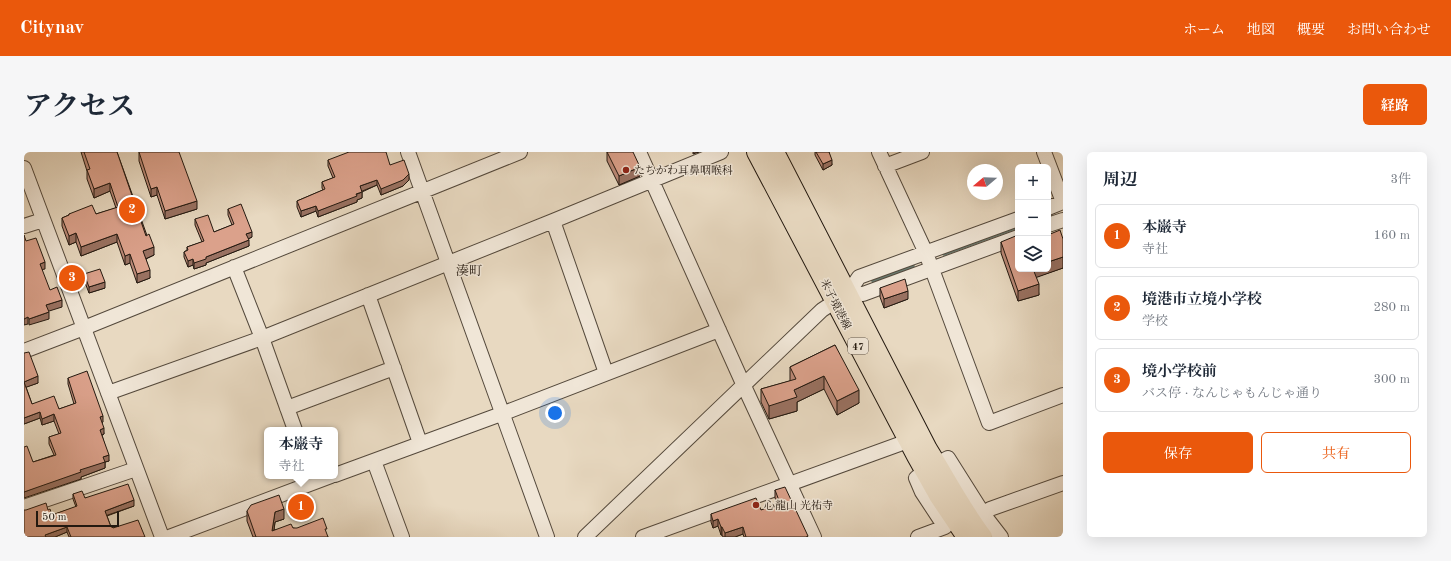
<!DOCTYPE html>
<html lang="ja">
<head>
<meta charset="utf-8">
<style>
  body { margin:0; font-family:"Old Standard TT","Noto Serif JP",serif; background:#f6f6f7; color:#1f2937 }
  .controls { position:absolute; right:12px; top:12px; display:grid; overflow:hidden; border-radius:6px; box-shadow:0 4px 16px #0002 }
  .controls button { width:36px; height:36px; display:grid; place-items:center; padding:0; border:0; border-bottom:1px solid #e0e1e3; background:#fff; color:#1f2937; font:20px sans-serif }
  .compass { position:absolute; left:943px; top:12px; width:36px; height:36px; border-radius:50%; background:#fff; box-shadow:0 4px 16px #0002; rotate:251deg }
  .scale { position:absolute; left:12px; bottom:10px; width:83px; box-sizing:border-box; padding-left:4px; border:2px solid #231910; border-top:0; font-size:11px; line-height:14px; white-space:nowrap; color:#231910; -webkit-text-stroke:3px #f0e6d7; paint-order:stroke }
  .you { position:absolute; left:531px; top:261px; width:14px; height:14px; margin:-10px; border:3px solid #fff; border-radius:50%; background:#1a73e8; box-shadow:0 0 0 6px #1a73e833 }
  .badge { display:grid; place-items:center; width:26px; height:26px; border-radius:50%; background:#ea580c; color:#fff; font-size:13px; font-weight:700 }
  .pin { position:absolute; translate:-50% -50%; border:2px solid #fff; box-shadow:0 1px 4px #0006 }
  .popup { position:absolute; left:240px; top:275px; width:74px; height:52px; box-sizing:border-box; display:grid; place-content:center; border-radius:6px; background:#fff; filter:drop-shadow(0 1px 3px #0005); font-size:13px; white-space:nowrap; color:#747a83 }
  .popup b { font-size:15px; color:#1f2937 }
  .popup::after { content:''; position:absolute; left:50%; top:100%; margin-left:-8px; border:8px solid transparent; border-top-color:#fff }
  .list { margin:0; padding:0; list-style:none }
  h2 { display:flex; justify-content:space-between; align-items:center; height:52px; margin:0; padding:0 16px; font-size:17px }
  h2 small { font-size:13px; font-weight:400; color:#747a83 }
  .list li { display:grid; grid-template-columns:26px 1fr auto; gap:12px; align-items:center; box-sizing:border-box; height:64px; margin:0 8px 8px; padding:0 8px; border:1px solid #e0e1e3; border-radius:6px }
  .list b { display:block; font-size:15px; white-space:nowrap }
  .list p { margin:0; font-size:13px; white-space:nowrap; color:#747a83 }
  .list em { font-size:13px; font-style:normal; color:#747a83 }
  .actions { display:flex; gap:8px; padding:12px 16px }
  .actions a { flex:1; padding:9px 0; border:1px solid #ea580c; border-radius:6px; text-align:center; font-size:14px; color:#ea580c }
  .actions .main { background:#ea580c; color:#fff }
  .icon { flex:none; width:22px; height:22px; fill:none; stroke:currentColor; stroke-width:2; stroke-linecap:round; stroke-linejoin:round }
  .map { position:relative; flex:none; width:1039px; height:385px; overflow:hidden; border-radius:6px }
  header { display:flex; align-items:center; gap:24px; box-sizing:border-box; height:56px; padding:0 20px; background:#ea580c; color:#fff }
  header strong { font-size:19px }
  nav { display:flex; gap:22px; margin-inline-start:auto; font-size:14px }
  .intro { display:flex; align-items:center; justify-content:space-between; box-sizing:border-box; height:96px; padding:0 24px }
  h1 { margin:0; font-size:28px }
  .button { padding:10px 18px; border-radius:6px; background:#ea580c; color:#fff; font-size:14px; font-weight:700 }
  main { display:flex; gap:24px; padding:0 24px }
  aside { flex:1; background:#fff; border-radius:6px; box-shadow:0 4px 16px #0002 }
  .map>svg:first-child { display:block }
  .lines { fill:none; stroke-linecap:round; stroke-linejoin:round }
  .stream { stroke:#697a6f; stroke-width:3.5 }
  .minor-casing { stroke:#54493c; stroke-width:16 }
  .major-casing { stroke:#231910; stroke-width:20 }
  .minor { stroke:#f0e6d7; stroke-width:14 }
  .major { stroke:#e8d9c1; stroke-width:18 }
  .wall { fill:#bc8a78; stroke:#231910 }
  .shaded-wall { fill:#997161; stroke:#231910 }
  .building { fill:#dba18b; stroke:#231910 }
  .poi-dot { fill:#8f2418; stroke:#f0e6d7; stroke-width:1.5 }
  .labels { text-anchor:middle; stroke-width:3; stroke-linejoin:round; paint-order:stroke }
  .shield { fill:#f0e6d7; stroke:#60564c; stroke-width:1 }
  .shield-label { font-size:10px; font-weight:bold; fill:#231910 }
  .poi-label { font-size:11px; fill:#231910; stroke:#f0e6d7; text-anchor:start }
  .street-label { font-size:11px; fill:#231910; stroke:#f0e6d7 }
  .quarter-label { font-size:13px; fill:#231910; stroke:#f0e6d7 }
</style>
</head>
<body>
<header>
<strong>Citynav</strong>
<nav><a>ホーム</a><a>地図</a><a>概要</a><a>お問い合わせ</a></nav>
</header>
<div class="intro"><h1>アクセス</h1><a class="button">経路</a></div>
<main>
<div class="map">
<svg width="1039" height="385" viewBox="0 0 1039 385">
  <rect width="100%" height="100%" fill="#e8d9c1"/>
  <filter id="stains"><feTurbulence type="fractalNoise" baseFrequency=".005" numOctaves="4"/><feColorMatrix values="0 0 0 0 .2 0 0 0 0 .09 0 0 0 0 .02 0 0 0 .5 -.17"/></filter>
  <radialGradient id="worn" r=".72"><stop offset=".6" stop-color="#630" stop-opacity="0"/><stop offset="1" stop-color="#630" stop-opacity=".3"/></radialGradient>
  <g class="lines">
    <path class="stream" d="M1024,64H1026
      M920,102L994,75
      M849,129L889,114"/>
    <defs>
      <path id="minor" d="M384,0L523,385
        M615,0L720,234L790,385
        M855,0L902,101L965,271L1039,243
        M1020,0L1039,50
        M861,14L898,0
        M0,16L138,385
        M1024,56L1039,50
        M529,69L582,221
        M1024,73L1039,68
        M0,74L19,68
        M210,115L238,186L271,278
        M824,141L839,142L994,85
        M344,143L396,291
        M0,199L60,176L496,0
        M84,241L238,186L529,69L697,0
        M263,256L370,216
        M350,309L378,385
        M913,312L924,306L960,363L977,385
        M311,323L480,261L695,178
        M0,355L112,317
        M960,363L966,357L1039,331
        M145,385L307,324
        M561,385L798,158L824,141L835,125L994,67
        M619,385L884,289
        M894,385L921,375L898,340L892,326L901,319"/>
      <path id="major" d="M732,0L892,304L915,345L942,385
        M751,0L904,297C922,326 938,357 959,385"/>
    </defs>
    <use href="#minor" class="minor-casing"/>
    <use href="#major" class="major-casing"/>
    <use href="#minor" class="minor"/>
    <use href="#major" class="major"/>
  </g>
  <path class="wall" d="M57,0H93L130,103L122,107L126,126L113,131L106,111L101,113L93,90L57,104L52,90L45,93L38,74V66L45,63V62H72L92,56L86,39L70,46L63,27V19Z
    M115,0L173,57L141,67L133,43L127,45L115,9Z
    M583,0L616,24L595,33L583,9Z
    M791,0H805L808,13L799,18L791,3Z
    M304,8L366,13L385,28L379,34L357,43L353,33L338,40V46L333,48V50L294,65L292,59L277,65L273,55V49L299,38L298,36V30L309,26L304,14Z
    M204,57L228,85L224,87L225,94L182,111V113L170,117L169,113L164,115L160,105V100L163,98V95L178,90L171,73V67L190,80L208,73L204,63Z
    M1039,87V116L1012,125L1015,143L994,149L977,101V90L994,117Z
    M60,122L81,136L65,141L60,128Z
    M856,136L884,147L860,156L856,145Z
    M811,193L835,251L813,263L800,237L773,250V259L745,267L737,250V237L766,229V215Z
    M0,201L14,231L2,235L8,252L35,257L50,252L44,232V226L79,270L78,271L80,282L78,283L85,309L81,310V316L57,325V327L9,310L30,303L25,292V285L35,282L30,269L18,273L16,266L0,272Z
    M751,338L784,385H720L719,382L711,385H699L698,383H697L694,374L689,376L687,370V362L737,358L754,352L751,346Z
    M49,342L61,346L110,354L83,364L87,375L121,385H45L43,380L31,385H0L24,358L28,363L52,355L49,347Z
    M223,359L260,367L251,370L250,378L269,376L303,383L304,385H229L223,369Z"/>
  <path class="shaded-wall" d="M669,0H675L669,2Z
    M808,8V13L799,18V12Z
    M616,15V24L595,33V24Z
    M385,22V28L379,34L357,43V37Z
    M353,28V33L336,40V34Z
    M86,31V39L70,46V37Z
    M133,35V43L127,45V37Z
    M338,40V46L333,48V50L294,65V59Z
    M173,49V57L141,67V59Z
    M292,54V59L277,65V59Z
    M228,80V85L222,88V82Z
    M52,81V90L45,93V84Z
    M93,82V90L57,104V95Z
    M225,88V94L182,111V113L170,117V111L182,105Z
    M130,95V103L119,108V99Z
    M106,102V111L101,113V104Z
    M1039,105V116L1008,127V117H1024V110Z
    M169,107V113L164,115V109Z
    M21,110V117L16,118V112Z
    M126,118V126L113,131V122Z
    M81,130V136L65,141V135Z
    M1015,132V143L994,149V139Z
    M884,139V147L860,156V147Z
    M38,148V155L22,160V153Z
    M25,160V167L5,173V167Z
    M4,165V172L0,173V167Z
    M14,224V231L0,236V230Z
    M800,224V237L773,250V259L745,267V254L770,238Z
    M835,238V251L813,263V249Z
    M16,260V266L0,272V266Z
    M30,262V269L18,273V267Z
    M79,264V270L76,272V265Z
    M80,276V282L76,284V278Z
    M85,303V309L81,310V316L57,325V327L0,346V340L56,318L79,305Z
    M110,348V354L81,364V359Z
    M260,357V367L251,370L249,385L248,379L251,360Z
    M694,367V374L689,376V369Z
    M43,375V380L31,385H21V383Z
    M697,375H698V383H697Z
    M719,375V382L711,385H701V381Z"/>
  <path class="building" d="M60,0H93L122,84L125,82L130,95L119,99L126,118L113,122L106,102L101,104L93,82L57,95L52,81L45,84L38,66L45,63V62L68,53L72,62L94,55L86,31L70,37L63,18L66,17Z
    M115,0H155L173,49L141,59L133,35L127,37Z
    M325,0H362L366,13L380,8L385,22L379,28L357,37L353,28L336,34L338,40L332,42L333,44L294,59L292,54L277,59L273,49L301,37L298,30L311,25L304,8Z
    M583,0H609L616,15L595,24Z
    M792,0H805L808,8L799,12Z
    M217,52L228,80L222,82L225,88L182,105V107L170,111L169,107L164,109L160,100L164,98L163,95L180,89L171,67L184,63L190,80L210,72L204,57Z
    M1036,78L1039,87V105L1024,110V83Z
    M0,83L2,89L12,86L21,110L16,112L26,138L33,135L38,148L22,153L25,160L5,167L4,165L0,167Z
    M994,83V117H1009L1015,132L994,139L977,90Z
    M76,117L81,130L65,135L60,122Z
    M881,127L884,139L860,147L856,136Z
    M811,193L835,238L813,249L800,224L770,238L773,245L745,254L737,237L772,227L766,215Z
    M5,200L14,224L0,230L8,252L30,244L35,257L52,251L44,226L63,219L79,264L76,265L80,276L76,278L85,303L79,305L81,310L56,318L57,320L0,340V295L3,294L9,310L32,303L25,285L37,281L30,262L18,267L16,260L0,266V201Z
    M104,332L110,348L81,359L87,375H88L89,376L114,368L121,385H47L43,375L21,383L22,385H0V358H2L22,351L24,358L26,357L28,363L53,354L49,342L58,339L61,346Z
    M761,335L784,384L782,385H722L719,375L701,381L698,375H697L694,367L689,369L687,362L732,346L737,358L756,351L751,338Z
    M255,343L260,357L251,360L248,379L267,372L269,376H273L299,366L303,377H301L304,385H232L223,359L227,353Z"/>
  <g class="poi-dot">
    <circle cx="602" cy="18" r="4"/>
    <circle cx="732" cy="353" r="4"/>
  </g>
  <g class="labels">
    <rect class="shield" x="824" y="186" width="20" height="16" rx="3"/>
    <g class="shield-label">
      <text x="834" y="198">47</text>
    </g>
    <g class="poi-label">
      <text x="610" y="22">たちかわ耳鼻咽喉科</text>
      <text x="740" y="357">心龍山 光祐寺</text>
    </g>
    <g class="street-label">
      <text transform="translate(812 152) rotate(63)" y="4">米子境港線</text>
    </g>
    <g class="quarter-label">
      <text x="445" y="123">湊町</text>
    </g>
  </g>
  <rect width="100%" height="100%" filter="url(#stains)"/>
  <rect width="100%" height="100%" fill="url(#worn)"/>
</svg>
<div class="controls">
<button>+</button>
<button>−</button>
<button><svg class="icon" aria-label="layers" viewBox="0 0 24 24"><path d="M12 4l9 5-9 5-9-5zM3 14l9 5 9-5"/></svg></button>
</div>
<svg class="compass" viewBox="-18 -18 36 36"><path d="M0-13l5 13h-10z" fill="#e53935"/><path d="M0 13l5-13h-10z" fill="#747a83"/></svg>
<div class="scale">50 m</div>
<div class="you"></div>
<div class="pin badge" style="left:277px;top:355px">1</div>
<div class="popup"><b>本巌寺</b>寺社</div>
<div class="pin badge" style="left:108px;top:58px">2</div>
<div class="pin badge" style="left:48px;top:126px">3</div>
</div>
<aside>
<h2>周辺<small>3件</small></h2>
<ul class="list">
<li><span class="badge">1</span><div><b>本巌寺</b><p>寺社</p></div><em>160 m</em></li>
<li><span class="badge">2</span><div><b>境港市立境小学校</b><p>学校</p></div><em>280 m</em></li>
<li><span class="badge">3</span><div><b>境小学校前</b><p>バス停 · なんじゃもんじゃ通り</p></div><em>300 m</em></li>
</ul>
<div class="actions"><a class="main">保存</a><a>共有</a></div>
</aside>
</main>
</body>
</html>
